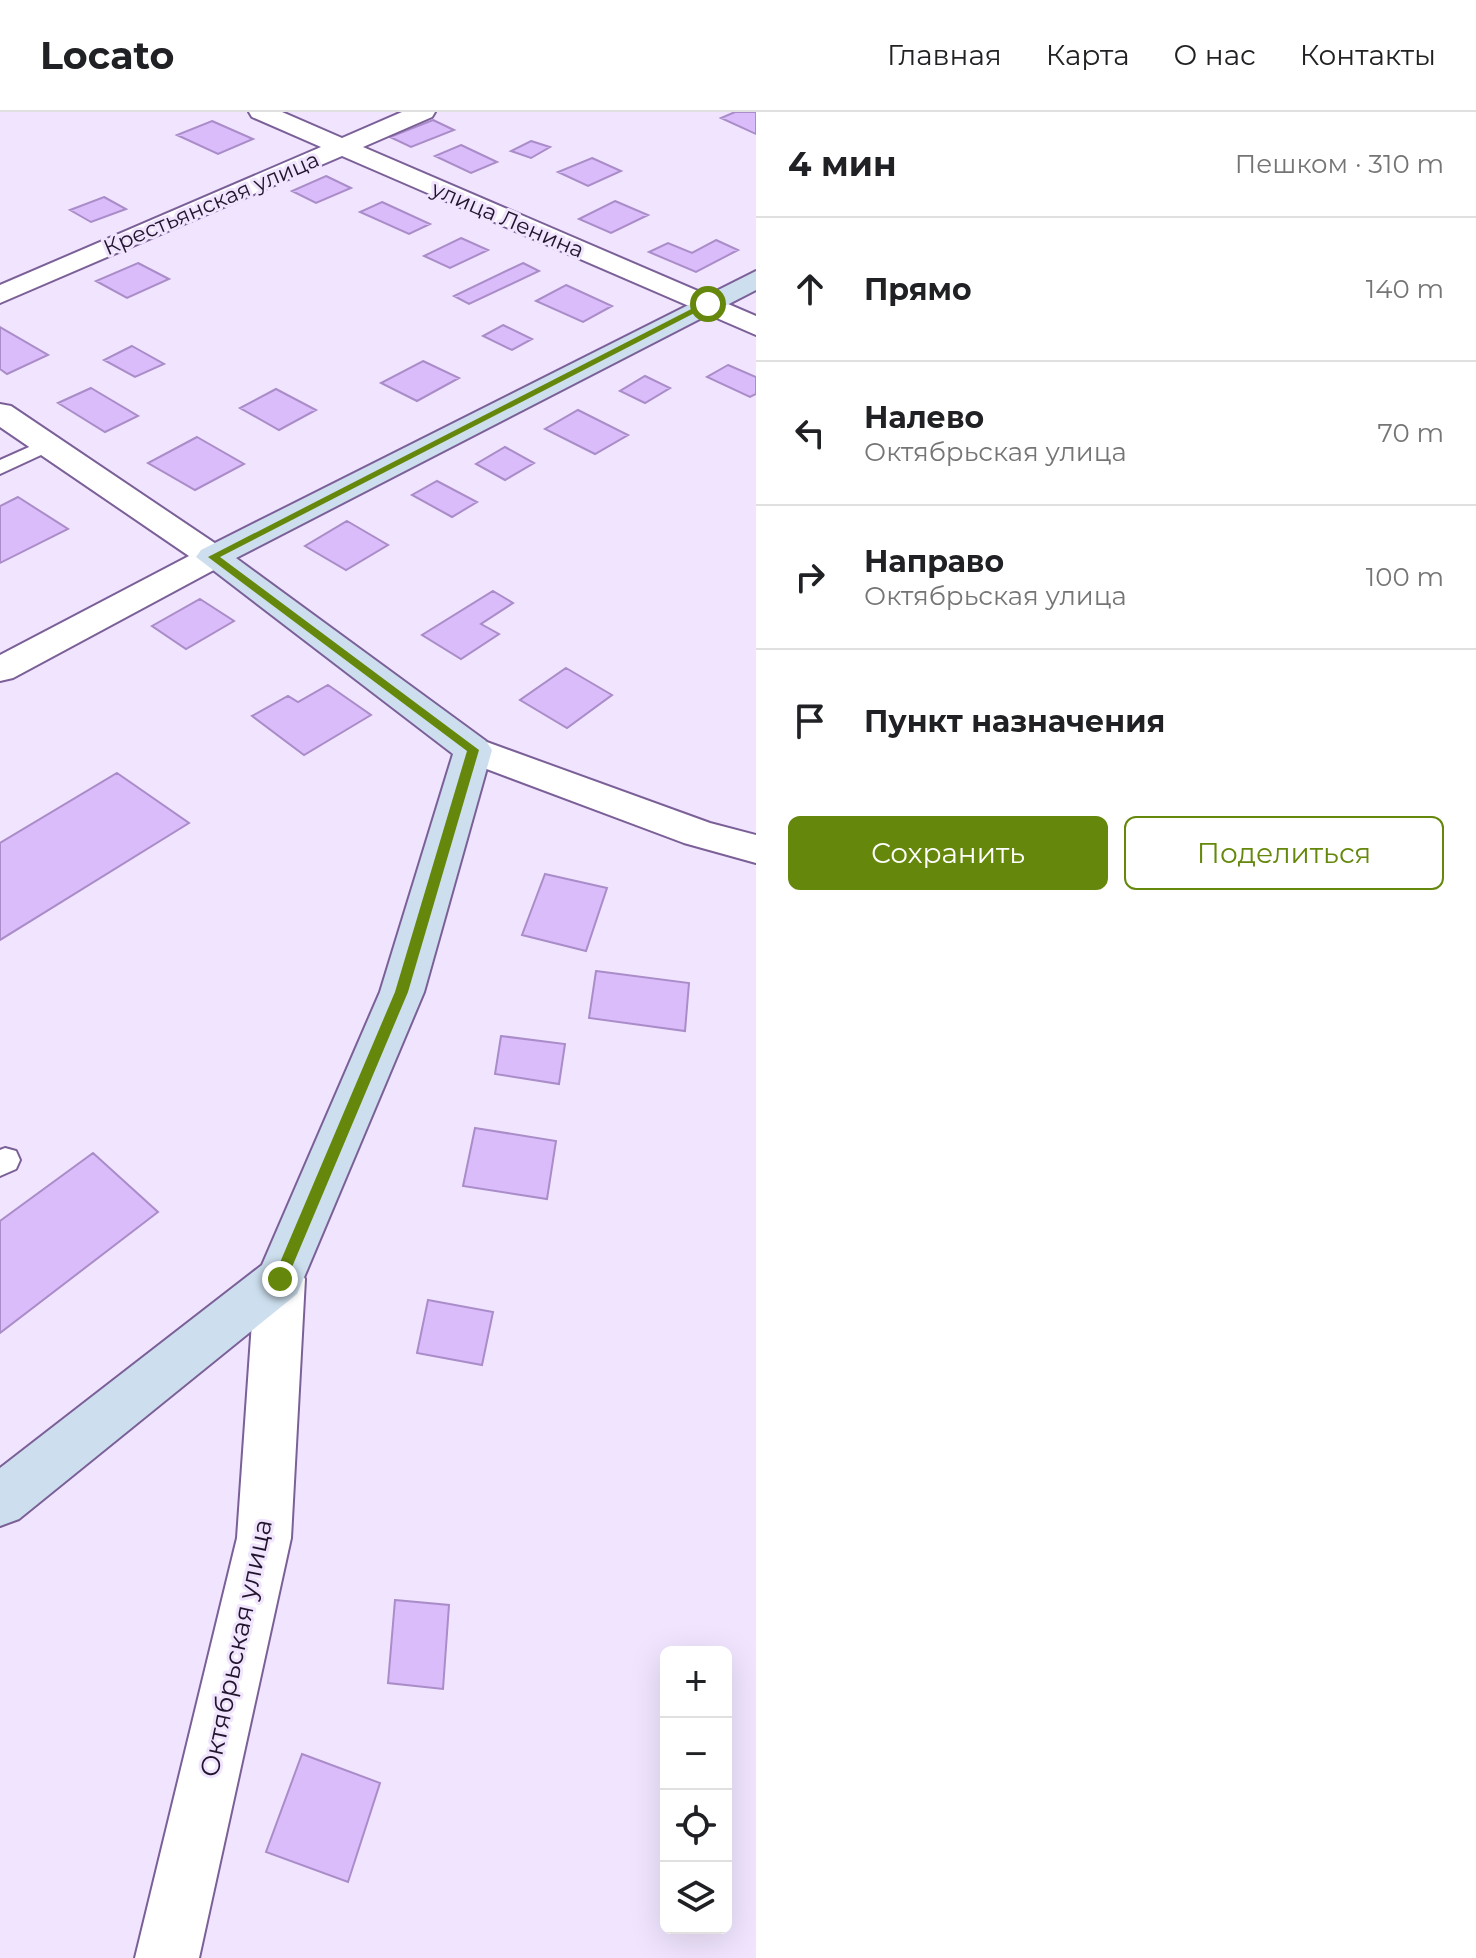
<!DOCTYPE html>
<html lang="ru">
<head>
<meta charset="utf-8">
<style>
  body { margin:0; font-family:Montserrat,sans-serif; background:#f2f2f2; color:#202124 }
  .controls { position:absolute; right:24px; bottom:24px; display:grid; overflow:hidden; border-radius:12px; box-shadow:0 8px 32px #0002 }
  .controls button { width:72px; height:72px; display:grid; place-items:center; padding:0; border:0; border-bottom:2px solid #e0e0e0; background:#fff; color:#202124; font:40px sans-serif }
  .stop { position:absolute; width:24px; height:24px; margin:-18px; border:6px solid #65880c; border-radius:50%; background:#fff }
  .stop.end { background:#65880c; border-color:#fff; box-shadow:0 2px 8px #0008 }
  .list { margin:0; padding:0; list-style:none }
  h2 { display:flex; justify-content:space-between; align-items:center; height:104px; margin:0; padding:0 32px; font-size:34px }
  h2 small { font-size:26px; font-weight:400; color:#757577 }
  .list li { display:grid; grid-template-columns:52px 1fr auto; gap:24px; align-items:center; box-sizing:border-box; height:144px; padding:0 32px; border-top:2px solid #e0e0e0 }
  .list b { display:block; font-size:30px; white-space:nowrap }
  .list p { margin:0; font-size:26px; white-space:nowrap; color:#757577 }
  .list em { font-size:26px; font-style:normal; color:#757577 }
  .actions { display:flex; gap:16px; padding:24px 32px }
  .actions a { flex:1; padding:18px 0; border:2px solid #65880c; border-radius:12px; text-align:center; font-size:28px; color:#65880c }
  .actions .main { background:#65880c; color:#fff }
  .icon { flex:none; width:44px; height:44px; fill:none; stroke:currentColor; stroke-width:2; stroke-linecap:round; stroke-linejoin:round }
  .map { position:relative; flex:none; width:756px; height:1846px; overflow:hidden }
  header { display:flex; align-items:center; gap:48px; box-sizing:border-box; height:112px; padding:0 40px; background:#fff; border-bottom:2px solid #e0e0e0 }
  header strong { font-size:38px }
  nav { display:flex; gap:44px; margin-inline-start:auto; font-size:28px }
  main { display:flex }
  aside { flex:1; background:#fff }
  .map>svg:first-child { display:block }
  .building { fill:#dabcfb; stroke:#a98cc8; stroke-width:2 }
  .lines { fill:none; stroke-linecap:round; stroke-linejoin:round }
  .lane-casing { stroke:#7b6098; stroke-width:4 }
  .street-casing { stroke:#7b6098; stroke-width:4 }
  .secondary-casing { stroke:#7b6098; stroke-width:4 }
  .lane { fill:#fff; fill-rule:evenodd }
  .street { fill:#fff; fill-rule:evenodd }
  .secondary { fill:#cddfee; fill-rule:evenodd }
  .route { fill:#65880c }
  .labels { text-anchor:middle; stroke-width:6; stroke-linejoin:round; paint-order:stroke }
  .far-street-label { font-size:22px; fill:#21152c; stroke:#f0e4fe }
  .street-label { font-size:26px; fill:#21152c; stroke:#f0e4fe }
</style>
</head>
<body>
<header>
<strong>Locato</strong>
<nav><a>Главная</a><a>Карта</a><a>О нас</a><a>Контакты</a></nav>
</header>
<main>
<div class="map">
<svg width="756" height="1846" viewBox="0 0 756 1846">
  <rect width="100%" height="100%" fill="#f0e4fe"/>
  <path class="building" d="M735,0H756V22L721,6Z
    M433,8L454,18L411,35L390,25Z
    M212,9L253,27L218,42L177,23Z
    M531,29L550,35L531,46L511,39Z
    M461,33L497,50L471,61L435,44Z
    M592,46L621,59L588,74L558,60Z
    M326,64L351,76L316,91L292,79Z
    M104,85L126,97L91,110L70,98Z
    M615,89L648,103L611,121L579,107Z
    M382,90L430,112L409,122L360,100Z
    M461,126L488,138L450,156L424,144Z
    M716,128L738,138L696,160L649,140L668,131L692,141Z
    M138,151L169,167L127,186L96,169Z
    M523,151L539,159L469,192L454,184Z
    M566,173L612,194L583,210L536,189Z
    M503,213L532,227L512,238L483,224Z
    M0,215L48,243L7,262L0,257Z
    M132,234L164,252L135,265L104,248Z
    M423,249L459,266L417,289L381,271Z
    M728,253L756,265V282L750,285L707,265Z
    M645,264L670,276L645,291L620,279Z
    M91,276L138,304L105,320L58,291Z
    M276,277L316,298L279,318L240,296Z
    M578,298L628,323L595,342L545,317Z
    M197,325L244,352L195,378L148,351Z
    M505,335L534,351L505,368L476,352Z
    M437,369L477,390L452,405L412,383Z
    M18,385L68,417L0,451V394Z
    M347,409L388,433L346,458L305,434Z
    M493,479L513,491L481,512L499,522L461,547L422,523Z
    M200,487L234,509L186,537L152,514Z
    M566,556L612,583L567,616L520,588Z
    M328,573L371,603L304,643L252,604L288,584L298,590Z
    M117,661L189,711L0,828V731Z
    M545,762L607,776L586,839L522,823Z
    M596,859L689,871L685,919L589,906Z
    M501,924L565,932L559,972L495,962Z
    M475,1016L556,1029L547,1087L463,1074Z
    M93,1041L158,1100L0,1221V1109Z
    M428,1188L493,1200L482,1253L417,1241Z
    M395,1488L449,1493L443,1577L388,1571Z
    M302,1642L380,1671L348,1770L266,1740Z"/>
  <g class="lines">
    <defs>
      <path id="lane" d="M47,327L54,329L57,333L54,337L0,362V348Z
        M5,1036L16,1039L20,1048L16,1057L0,1064V1038Z"/>
      <path id="street" d="M249,0H282L342,26L402,0H435L432,5L363,35L756,204V223L342,44L0,191V173L321,35L252,5Z
        M0,292L11,294L225,438L230,445L225,452L13,566L0,569V543L189,444L0,315Z
        M473,625L710,711L756,723V751L684,731L460,647L454,638L460,629Z
        M280,1146L297,1152L305,1167L291,1426L199,1846H135L237,1426L255,1167L263,1152Z"/>
      <path id="secondary" d="M756,159V178L236,446L486,629L492,638L424,880L297,1182L19,1407L0,1414V1356L262,1153L380,880L453,642L196,445L201,438Z"/>
    </defs>
    <use href="#lane" class="lane-casing"/>
    <use href="#street" class="street-casing"/>
    <use href="#secondary" class="secondary-casing"/>
    <use href="#lane" class="lane"/>
    <use href="#street" class="street"/>
    <use href="#secondary" class="secondary"/>
  </g>
  <path class="route" d="M705,190L712,192L220,445L479,638L408,880L287,1167L280,1173L275,1171L273,1167L395,880L467,639L208,445Z"/>
  <g class="labels">
    <g class="far-street-label">
      <text transform="translate(211 91) rotate(-23)" y="8">Крестьянская улица</text>
      <text transform="translate(508 107) rotate(23)" y="8">улица Ленина</text>
    </g>
    <g class="street-label">
      <text transform="translate(236 1536) rotate(-78)" y="9">Октябрьская улица</text>
    </g>
  </g>
</svg>
<div class="controls">
<button>+</button>
<button>−</button>
<button><svg class="icon" aria-label="locate" viewBox="0 0 24 24"><circle cx="12" cy="12" r="6"/><path d="M12 2v4M12 18v4M2 12h4M18 12h4"/></svg></button>
<button><svg class="icon" aria-label="layers" viewBox="0 0 24 24"><path d="M12 4l9 5-9 5-9-5zM3 14l9 5 9-5"/></svg></button>
</div>
<div class="stop" style="left:708px;top:192px"></div>
<div class="stop end" style="left:280px;top:1167px"></div>
</div>
<aside>
<h2>4 мин<small>Пешком · 310 m</small></h2>
<ul class="list">
<li><svg class="icon" aria-label="ahead" viewBox="0 0 24 24"><path d="M12 20V5M6 11l6-6 6 6"/></svg><div><b>Прямо</b></div><em>140 m</em></li>
<li><svg class="icon" aria-label="left" viewBox="0 0 24 24"><path d="M17 20v-9H6M10 6l-5 5 5 5"/></svg><div><b>Налево</b><p>Октябрьская улица</p></div><em>70 m</em></li>
<li><svg class="icon" aria-label="right" viewBox="0 0 24 24"><path d="M7 20v-9h11M14 6l5 5-5 5"/></svg><div><b>Направо</b><p>Октябрьская улица</p></div><em>100 m</em></li>
<li><svg class="icon" aria-label="arrive" viewBox="0 0 24 24"><path d="M6 21V4h12l-3 4 3 4H6"/></svg><div><b>Пункт назначения</b></div></li>
</ul>
<div class="actions"><a class="main">Сохранить</a><a>Поделиться</a></div>
</aside>
</main>
</body>
</html>
